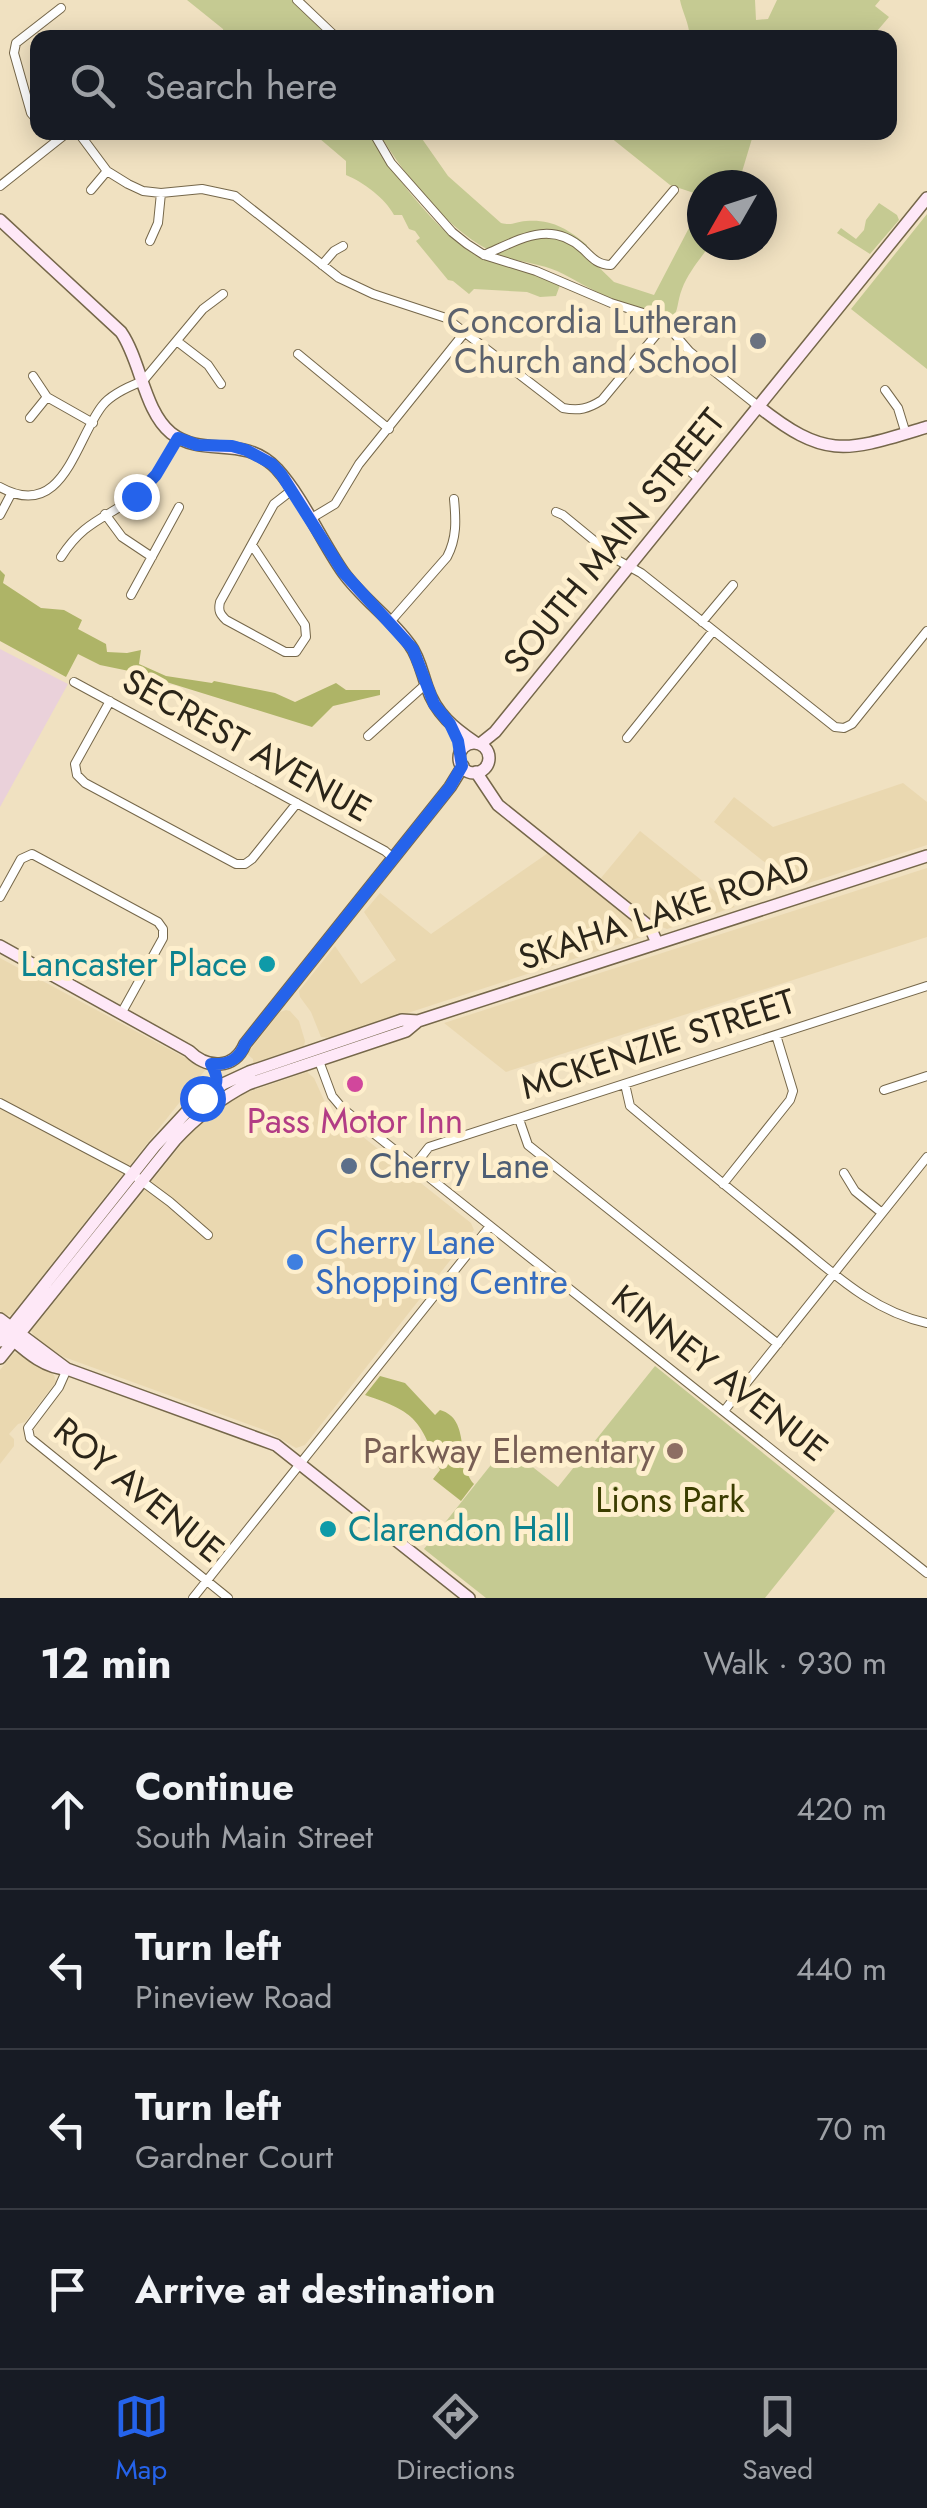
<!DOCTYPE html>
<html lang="en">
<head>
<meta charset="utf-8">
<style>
  body { margin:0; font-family:Jost,sans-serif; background:#20242c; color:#f1f3f6 }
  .compass { position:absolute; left:687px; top:170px; width:90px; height:90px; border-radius:50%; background:#171b24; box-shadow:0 5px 25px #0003; rotate:231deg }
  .stop { position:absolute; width:30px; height:30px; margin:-22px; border:8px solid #2563eb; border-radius:50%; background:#fff }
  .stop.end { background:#2563eb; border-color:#fff; box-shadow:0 2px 10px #0008 }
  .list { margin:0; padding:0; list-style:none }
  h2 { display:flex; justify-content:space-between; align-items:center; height:130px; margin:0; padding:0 40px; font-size:42px }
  h2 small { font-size:32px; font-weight:400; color:#9ea1a6 }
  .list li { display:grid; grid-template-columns:65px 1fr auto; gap:30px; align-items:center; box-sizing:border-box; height:160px; padding:0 40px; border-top:2px solid #363941 }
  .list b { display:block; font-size:38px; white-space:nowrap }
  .list p { margin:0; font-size:32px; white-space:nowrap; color:#9ea1a6 }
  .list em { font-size:32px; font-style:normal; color:#9ea1a6 }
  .icon { flex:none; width:55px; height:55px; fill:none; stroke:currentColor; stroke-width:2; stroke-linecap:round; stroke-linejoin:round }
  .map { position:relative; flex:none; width:927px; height:1598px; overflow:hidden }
  .search { position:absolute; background:#171b24; box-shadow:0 5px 25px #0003; left:30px; right:30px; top:30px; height:110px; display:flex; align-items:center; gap:25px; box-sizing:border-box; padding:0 35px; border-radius:20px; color:#9ea1a6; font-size:38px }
  .sheet { height:770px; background:#171b24 }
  nav { display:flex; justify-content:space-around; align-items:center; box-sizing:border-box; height:140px; border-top:2px solid #363941; background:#171b24; font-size:28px; color:#9ea1a6 }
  nav a { display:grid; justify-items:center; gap:5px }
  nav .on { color:#2563eb }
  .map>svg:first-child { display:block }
  .built { fill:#ead8b0 }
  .industrial { fill:#ead1da }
  .green { fill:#c5ca92 }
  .forest { fill:#aeb467 }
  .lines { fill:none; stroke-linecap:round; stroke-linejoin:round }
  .street-casing { stroke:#75674a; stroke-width:10 }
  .secondary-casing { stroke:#75674a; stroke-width:14 }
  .street { stroke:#fff; stroke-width:8 }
  .secondary { stroke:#fee8f7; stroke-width:11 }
  .route { stroke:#2563eb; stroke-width:12 }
  .worship-dot { fill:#6b7280; stroke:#feefcd; stroke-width:4 }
  .culture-dot { fill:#0f9aa8; stroke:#feefcd; stroke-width:4 }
  .hotel-dot { fill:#d1479c; stroke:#feefcd; stroke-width:4 }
  .service-dot { fill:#5c6f8a; stroke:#feefcd; stroke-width:4 }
  .shop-dot { fill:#3f7fe0; stroke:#feefcd; stroke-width:4 }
  .education-dot { fill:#8d6e63; stroke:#feefcd; stroke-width:4 }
  .labels { text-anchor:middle; stroke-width:10; stroke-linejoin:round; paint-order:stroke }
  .worship-label { font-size:35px; fill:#5b616d; stroke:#feefcd; text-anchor:end }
  .street-label { font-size:35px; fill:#2b2519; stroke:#feefcd }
  .culture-label { font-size:35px; fill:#0d838f; stroke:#feefcd; text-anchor:end }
  .hotel-label { font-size:35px; fill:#b23c85; stroke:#feefcd }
  .service-label { font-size:35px; fill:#4e5e75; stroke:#feefcd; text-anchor:start }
  .shop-label { font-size:35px; fill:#366cbe; stroke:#feefcd; text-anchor:start }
  .education-label { font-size:35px; fill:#785e54; stroke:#feefcd; text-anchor:end }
  .park-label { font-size:35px; fill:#3b3d00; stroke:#feefcd }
</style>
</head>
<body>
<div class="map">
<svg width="927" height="1598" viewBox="0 0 927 1598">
  <rect width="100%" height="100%" fill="#f0e1c1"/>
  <path class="built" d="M903,783L927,802V845L796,887L714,822L734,797L773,827Z
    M640,831L735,907L667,929L662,927L601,878Z
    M548,853L641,927V937L331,1038L321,1037L311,1012L300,997L299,991L335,946L361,984L396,960L364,912L380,893L431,934Z
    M927,868V937L506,1072L444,1023Z
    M0,958L206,1069L12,1314L7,1316L0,1311Z
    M286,1010L290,1011L299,1021L305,1041L304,1046L253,1063V1059L247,1054L280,1012Z
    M307,1072L314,1078L328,1109L471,1223L474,1230L305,1445L296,1448L267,1431L64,1357L37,1340L31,1331L193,1130L221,1108L245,1093Z
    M14,1353L22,1354L54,1375L56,1382L25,1422L18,1424L9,1434L14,1439V1446L0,1464V1370Z"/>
  <path class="industrial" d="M0,649L68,684L0,807Z"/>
  <path class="green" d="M187,0H292L331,37H224L223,29Z
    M680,0H755L756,20L768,19L777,0H880L875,6L889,17L872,37H689C691,28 682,11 680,0Z
    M754,132L738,185H702V245H710C700,259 688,273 682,289C677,301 679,311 671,321C650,310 627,306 606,296C589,289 574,279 557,271C538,263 516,262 497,254C450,234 404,175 379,133H418L448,176L501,223C512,226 515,222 526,221C552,219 568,229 587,245L583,252L614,282L654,295L690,226L696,198L694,193L670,185L605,133Z
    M313,133H369C388,169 442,238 478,256C495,265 513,267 531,273C541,276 551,281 560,285L556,296L540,297L527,292L474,289L469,294L453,281L448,280L416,241L420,238L415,231L409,229L402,215H394C385,198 363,182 346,175V161Z
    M879,203L897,215L899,220L870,254L837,233L841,228L856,239L864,230L866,220Z
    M927,214V369L851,309Z
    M655,1366L835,1511L765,1598H486L424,1549L506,1446L558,1487Z"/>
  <path class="forest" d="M0,570L5,575L3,583L41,608L64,610L82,620L78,629L106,644L107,652L127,653L141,650L139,664L166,676L212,683L214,681L275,693L295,702L336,683L346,690H380V695L333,706L312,727L134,672L100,665L78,654L66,677L0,641Z
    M380,1376L405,1383L435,1415L440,1410C472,1419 455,1463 474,1484L461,1501L433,1479L440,1470C419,1420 418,1413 365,1395Z"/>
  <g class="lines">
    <defs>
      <path id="street" d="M297,0L337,38
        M179,36L180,38
        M38,121L31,113L14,53L16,43L61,8
        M78,132L107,171L128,184L143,191L161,193L202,189L235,196L339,278L373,294L446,318L563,408C579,411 588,409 602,400L665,324
        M373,132L391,163L452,232L467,244L484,255L536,271L611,303L656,317L670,329L690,352L758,406
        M0,186L68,132
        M91,190L107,171
        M150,241L158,223L161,193
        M484,255C519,240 550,219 583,249C592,258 598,265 611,265L674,190
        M322,265L334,251L343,246
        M178,342L208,365L221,384
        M298,354L389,429
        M33,376L47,397L93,423
        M885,390L898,408L906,434
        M30,418L47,397
        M674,458L699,479
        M0,487C63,522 75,441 102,406C111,394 130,386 143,381L203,309L223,294
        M556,512L563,515L619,561L641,573L835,727L844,728L852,724L927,631
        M105,514L122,537L152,557
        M0,515L11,494
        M310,519L335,504L359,464L465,332
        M252,545L305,625L306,637L296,652H285L226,620C220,614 218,611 220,602L274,504L292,490
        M61,557C84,521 105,519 136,496C155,481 166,459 178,437
        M131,595L179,507
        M390,622L447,557C457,538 456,520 454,499
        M702,622L733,585
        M74,682L385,851L393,858
        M110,701L75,764L77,775L85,783L236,864H245L252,859L297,803
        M368,736L426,684
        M627,738L713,631
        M0,897L21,859L32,854L158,922L163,929V938L122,1012
        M319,1061L332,1096L343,1109L927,1573
        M625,1084L630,1106C681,1149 733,1192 785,1234C829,1269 870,1311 927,1323
        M884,1090L927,1076
        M0,1103L127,1170L170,1202L208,1235
        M519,1119L528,1145L778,1344
        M414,1166L429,1147L927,986
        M844,1173L855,1191L882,1213
        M723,1184L790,1100L793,1091L776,1035
        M67,1369L59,1387L28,1428L30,1438L228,1598
        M724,1411L927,1157
        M193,1598L490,1226"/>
      <path id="secondary" d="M0,220L121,332C141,361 144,411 171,433C204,459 243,433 277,469C304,499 320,539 343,572C362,599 391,618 410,645C419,657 422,673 427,687C436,714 454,728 476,743
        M758,406C827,461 847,451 927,427
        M459 758a15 15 0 1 1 30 0a15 15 0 1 1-30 0Z
        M480,744L495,732L927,198
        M476,772L498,805L650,927L657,943
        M0,946L189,1051C207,1069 234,1070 245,1044L450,787L463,766
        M0,1319L67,1369
        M0,1329C20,1345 40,1368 67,1369L276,1445L469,1598
        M0,1341L154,1147L192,1106L223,1084L249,1072L402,1020L418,1021
        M0,1358L175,1140C197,1116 219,1099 248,1084L406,1031L418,1021L927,856"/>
    </defs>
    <use href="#street" class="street-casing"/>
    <use href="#secondary" class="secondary-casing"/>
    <use href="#street" class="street"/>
    <use href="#secondary" class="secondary"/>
  </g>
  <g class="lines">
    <path class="route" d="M136,496L156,475L178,438L197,445L232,446L246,450L272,464L281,474L343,572L413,649L434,704L450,724L458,741L462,766L450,787L245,1044C239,1060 228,1065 211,1064C221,1081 217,1088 202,1098"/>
  </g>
  <circle class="worship-dot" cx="758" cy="341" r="10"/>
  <g class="culture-dot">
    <circle cx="267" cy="964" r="10"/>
    <circle cx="328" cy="1529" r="10"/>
  </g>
  <circle class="hotel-dot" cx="355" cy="1084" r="10"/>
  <circle class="service-dot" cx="349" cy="1166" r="10"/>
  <circle class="shop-dot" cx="295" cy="1262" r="10"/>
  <circle class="education-dot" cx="675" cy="1451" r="10"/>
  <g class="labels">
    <g class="worship-label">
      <text x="738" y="333">Concordia Lutheran<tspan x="738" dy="40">Church and School</tspan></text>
    </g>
    <g class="street-label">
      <text transform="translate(614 541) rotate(-51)" y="12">SOUTH MAIN STREET</text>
      <text transform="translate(247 745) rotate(29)" y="12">SECREST AVENUE</text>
      <text transform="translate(664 912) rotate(-18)" y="12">SKAHA LAKE ROAD</text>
      <text transform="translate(658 1044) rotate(-18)" y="12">MCKENZIE STREET</text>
      <text transform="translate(720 1373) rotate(38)" y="12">KINNEY AVENUE</text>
      <text transform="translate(139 1490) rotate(39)" y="12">ROY AVENUE</text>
    </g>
    <g class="culture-label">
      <text x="247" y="976">Lancaster Place</text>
      <text x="348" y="1541" text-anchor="start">Clarendon Hall</text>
    </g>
    <g class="hotel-label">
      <text x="355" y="1133">Pass Motor Inn</text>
    </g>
    <g class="service-label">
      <text x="369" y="1178">Cherry Lane</text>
    </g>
    <g class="shop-label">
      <text x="315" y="1254">Cherry Lane<tspan x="315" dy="40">Shopping Centre</tspan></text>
    </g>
    <g class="education-label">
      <text x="655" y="1463">Parkway Elementary</text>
    </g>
    <g class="park-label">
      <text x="670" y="1512">Lions Park</text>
    </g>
  </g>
</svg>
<svg class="compass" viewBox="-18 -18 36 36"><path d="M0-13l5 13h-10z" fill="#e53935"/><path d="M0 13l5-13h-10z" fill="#9ea1a6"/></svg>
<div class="stop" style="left:202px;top:1098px"></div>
<div class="stop end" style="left:136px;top:496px"></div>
<div class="search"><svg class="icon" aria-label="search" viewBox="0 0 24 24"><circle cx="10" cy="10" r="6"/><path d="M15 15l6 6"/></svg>Search here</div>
</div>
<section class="sheet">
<h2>12 min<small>Walk · 930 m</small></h2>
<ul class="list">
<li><svg class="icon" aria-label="ahead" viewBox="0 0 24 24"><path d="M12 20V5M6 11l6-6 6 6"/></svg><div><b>Continue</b><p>South Main Street</p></div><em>420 m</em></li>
<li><svg class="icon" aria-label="left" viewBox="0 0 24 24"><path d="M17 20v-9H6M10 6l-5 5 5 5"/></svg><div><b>Turn left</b><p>Pineview Road</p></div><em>440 m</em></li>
<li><svg class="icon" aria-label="left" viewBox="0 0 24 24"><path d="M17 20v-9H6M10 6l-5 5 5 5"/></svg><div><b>Turn left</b><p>Gardner Court</p></div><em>70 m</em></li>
<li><svg class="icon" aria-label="arrive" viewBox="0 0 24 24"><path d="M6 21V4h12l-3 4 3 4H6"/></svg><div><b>Arrive at destination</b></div></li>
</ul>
</section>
<nav>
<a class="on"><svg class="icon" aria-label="map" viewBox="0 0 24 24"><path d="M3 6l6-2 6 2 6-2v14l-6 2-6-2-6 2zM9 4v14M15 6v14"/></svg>Map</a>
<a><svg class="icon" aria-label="directions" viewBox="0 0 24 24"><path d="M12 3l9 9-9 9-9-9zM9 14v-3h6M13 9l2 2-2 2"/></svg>Directions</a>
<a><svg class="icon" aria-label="saved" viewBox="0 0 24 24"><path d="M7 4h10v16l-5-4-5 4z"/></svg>Saved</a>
</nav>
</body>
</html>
